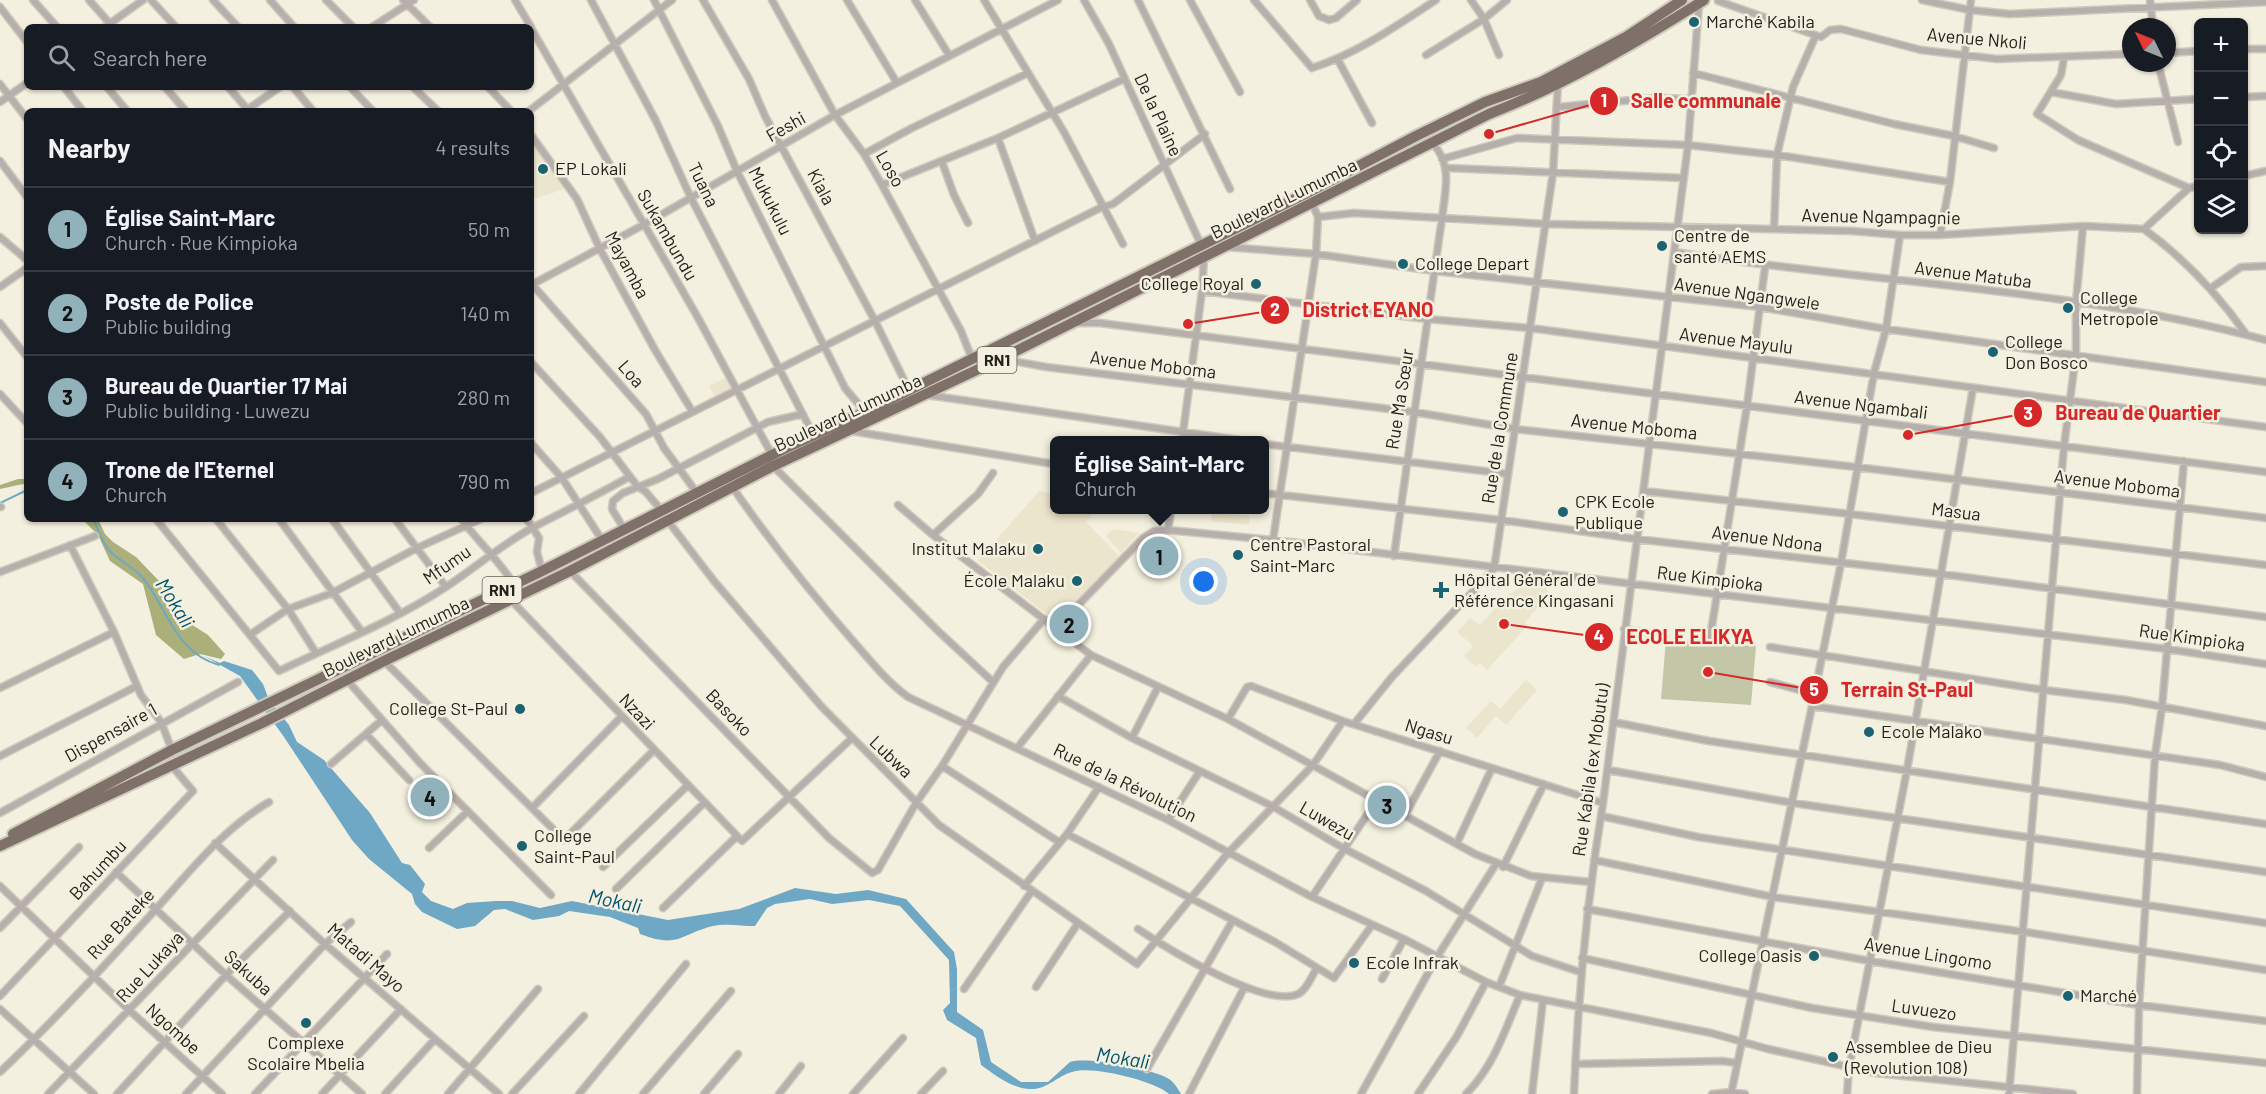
<!DOCTYPE html>
<html lang="en">
<head>
<meta charset="utf-8">
<style>
  body { margin:0; font-family:Barlow,sans-serif; background:#20242c; color:#f1f3f6 }
  .controls { position:absolute; right:18px; top:18px; display:grid; overflow:hidden; border-radius:9px; box-shadow:0 2px 4px #0004 }
  .controls button { width:54px; height:54px; display:grid; place-items:center; padding:0; border:0; border-bottom:2px solid #363941; background:#171b24; color:#f1f3f6; font:30px sans-serif }
  .compass { position:absolute; left:2122px; top:18px; width:54px; height:54px; border-radius:50%; background:#171b24; box-shadow:0 2px 4px #0004; rotate:313deg }
  .you { position:absolute; left:1204px; top:582px; width:21px; height:21px; margin:-15px; border:4px solid #fff; border-radius:50%; background:#1a73e8; box-shadow:0 0 0 9px #1a73e833 }
  .badge { display:grid; place-items:center; width:39px; height:39px; border-radius:50%; background:#91b2bb; color:#111; font-size:20px; font-weight:700 }
  .pin { position:absolute; translate:-50% -50%; border:3px solid #fff; box-shadow:0 2px 6px #0006 }
  .popup { position:absolute; left:1050px; top:436px; width:219px; height:78px; box-sizing:border-box; display:grid; place-content:center; border-radius:9px; background:#171b24; filter:drop-shadow(0 2px 4px #0005); font-size:20px; white-space:nowrap; color:#9ea1a6 }
  .popup b { font-size:22px; color:#f1f3f6 }
  .popup::after { content:''; position:absolute; left:50%; top:100%; margin-left:-12px; border:12px solid transparent; border-top-color:#171b24 }
  .list { margin:0; padding:0; list-style:none }
  h2 { display:flex; justify-content:space-between; align-items:center; height:78px; margin:0; padding:0 24px; font-size:26px }
  h2 small { font-size:20px; font-weight:400; color:#9ea1a6 }
  .list li { display:grid; grid-template-columns:39px 1fr auto; gap:18px; align-items:center; box-sizing:border-box; height:84px; padding:0 24px; border-top:2px solid #363941 }
  .list b { display:block; font-size:22px; white-space:nowrap }
  .list p { margin:0; font-size:20px; white-space:nowrap; color:#9ea1a6 }
  .list em { font-size:20px; font-style:normal; color:#9ea1a6 }
  .icon { flex:none; width:33px; height:33px; fill:none; stroke:currentColor; stroke-width:2; stroke-linecap:round; stroke-linejoin:round }
  .map { position:relative; flex:none; width:2266px; height:1094px; overflow:hidden }
  .search { position:absolute; background:#171b24; box-shadow:0 2px 4px #0004; left:24px; top:24px; width:510px; height:66px; display:flex; align-items:center; gap:15px; box-sizing:border-box; padding:0 21px; border-radius:9px; color:#9ea1a6; font-size:22px }
  .panel { position:absolute; background:#171b24; box-shadow:0 2px 4px #0004; left:24px; top:108px; width:510px; height:414px; border-radius:9px }
  .map>svg:first-child { display:block }
  .built { fill:#ece5cd }
  .green { fill:#c4c7a7 }
  .forest { fill:#abaf79 }
  .water { fill:#6fa8c4 }
  .lines { fill:none; stroke-linecap:round; stroke-linejoin:round }
  .stream { stroke:#6fa8c4; stroke-width:2 }
  .minor-casing { stroke:#cfcbbc; stroke-width:9 }
  .trunk-casing { stroke:#cfcbbc; stroke-width:14 }
  .minor { stroke:#b7afac; stroke-width:6 }
  .trunk { stroke:#80706a; stroke-width:10 }
  .poi-dot { fill:#1b6272; stroke:#f4f0df; stroke-width:2 }
  .labels { text-anchor:middle; stroke-width:5; stroke-linejoin:round; paint-order:stroke }
  .shield { fill:#f4f0df; stroke:#626056; stroke-width:1.5 }
  .shield-label { font-size:16px; font-weight:bold; fill:#24221c }
  .poi-label { font-size:18px; fill:#24221c; stroke:#f4f0df; text-anchor:start }
  .street-label { font-size:18px; fill:#24221c; stroke:#f4f0df }
  .water-label { font-size:20px; font-style:italic; fill:#00526e; stroke:#f4f0df }
  .leader { fill:none; stroke:#d62828; stroke-width:2 }
  .callout-dot { fill:#d62828; stroke:#f4f0df; stroke-width:2 }
  .mark-label { font-size:18px; text-anchor:middle; font-weight:bold; fill:#fff }
  .callout-label { font-size:20px; text-anchor:middle; font-weight:bold; fill:#d62828; stroke:#f4f0df; stroke-width:5; stroke-linejoin:round; paint-order:stroke }
</style>
</head>
<body>
<div class="map">
<svg width="2266" height="1094" viewBox="0 0 2266 1094">
  <rect width="100%" height="100%" fill="#f4f0df"/>
  <path class="built" d="M535,140L567,188L531,200V144Z
    M729,376L734,387L714,396L709,386Z
    M1039,491L1054,494V510H1096L1086,522L1121,558L1058,623L978,561Z
    M1212,512L1249,516V525L1211,521Z
    M1113,529L1139,533L1121,553L1106,536Z
    M1528,578L1543,581L1549,594L1525,622L1528,625L1487,670L1480,663L1476,667L1464,656L1473,646L1457,632L1470,618L1480,625L1508,594L1514,592Z
    M1526,680L1537,690L1506,725L1496,716L1477,738L1466,728L1491,701L1500,709Z"/>
  <path class="green" d="M1666,639L1756,646L1751,705L1661,699Z"/>
  <path class="forest" d="M18,479H27V485L23,484L0,489V485Z
    M82,519H98L105,534L113,542L136,557L160,582L183,619L208,635L225,654L221,659L200,654L184,659L156,635L143,584L110,561L98,535Z"/>
  <path class="water" d="M204,656L220,663L224,661L252,670L263,684L269,700L289,725L297,742L324,760L370,813L402,863L410,865L425,884L422,892L431,901L453,909L467,903L496,901H512L540,908L572,901L668,920L739,909L795,888L836,894L868,890L906,899L954,952L957,969V1012L983,1030L991,1062L1021,1082H1048L1070,1062C1087,1056 1154,1069 1169,1079C1174,1082 1178,1089 1181,1094H1169C1155,1081 1091,1065 1072,1072C1057,1076 1047,1090 1030,1089C1011,1088 995,1075 981,1065L976,1038L947,1020L943,1010L950,1003L949,960L900,906L869,900L832,904L810,899L775,904L767,908L755,926C742,926 726,923 713,926C680,934 679,949 640,934L638,928L610,917L569,911L559,916L533,920L505,909L494,910L475,926L457,929L422,912L415,904L412,894L369,859L352,840L284,737L240,676Z"/>
  <g class="lines">
    <path class="stream" d="M0,503L27,490
      M93,519C99,530 101,541 110,551C119,561 133,567 142,577C168,608 175,653 219,665"/>
    <defs>
      <path id="minor" d="M33,0L57,27
        M89,0L113,27
        M151,0L176,27
        M213,0L238,27
        M270,0L294,27
        M326,0L353,27
        M403,0L430,27
        M515,0L531,27
        M591,0L656,121L691,198L814,436
        M654,0L718,126L737,171L845,388L865,412
        M703,0L749,79L765,116L875,321L909,390
        M772,0L835,115L864,154L882,185L961,331L972,359
        M847,0L897,83
        M915,0L949,55
        M984,0L1064,132L1123,244
        M1084,0L1109,44L1202,247
        M1138,0L1230,189
        M1190,0L1240,92
        M1254,0L1312,68C1358,53 1396,26 1436,0
        M1310,0L1319,16L1329,20L1336,18L1357,0
        M1471,0L1484,19L1499,55
        M1922,0L1970,10L2010,14L2266,2
        M2150,0L2153,27
        M1718,1L1821,37L1830,30L1841,29L1921,50L1997,59L2131,54
        M0,7L27,42
        M105,27L143,0
        M372,27L414,0
        M531,28L697,316L772,455
        M2244,49H2266
        M2167,53L2198,51
        M1426,55L1484,19L1507,0
        M2064,58L2061,75L2037,114L2078,140L2189,188
        M1338,60L1372,123
        M2158,63L2178,142
        M1693,73L1894,124L1954,136L1994,148
        M0,84L27,119
        M64,87L83,111
        M107,87L127,111
        M165,87L186,111
        M228,87L249,111
        M293,87L313,111
        M350,87L373,111
        M413,87L438,111
        M488,87L511,111
        M2051,92L2116,104L2198,99
        M2244,97L2266,96
        M0,102L27,83
        M1558,107L1654,98L1692,99
        M245,111L280,87
        M529,111L672,0
        M531,135L577,199L600,249L655,350L692,411
        M998,138L1035,241
        M864,154L912,128L1028,73
        M1442,159L1517,138L1688,145L1777,155L1950,182
        M0,161L27,197
        M942,162L954,195L968,223
        M1447,168L1684,178
        M2244,176L2266,171
        M882,185L998,138L1124,79
        M1312,203L1318,217L1354,213L1546,224L1852,231L1900,235H1940L2083,226L2144,229L2189,188L2198,186
        M1774,229L1777,155L1793,87L1816,35
        M2144,229C2185,259 2217,293 2246,334
        M1900,235L1886,329L1874,373L1841,563L1812,706L2220,765L2266,777
        M1940,235L1950,182L1971,0
        M0,237L27,260
        M1226,247L1316,254L1435,271L1760,307L1886,329L2266,382
        M1674,252C1871,283 2073,288 2266,340
        M531,283L646,414L664,448L697,493
        M531,285L645,224L835,115L1058,0
        M0,287L27,268
        M2211,288L2241,267L2266,266
        M1202,291L1427,319L1530,328L2266,427
        M0,323L27,357
        M1076,323H1100L2266,472
        M1002,359L1046,367L1414,412L1515,429L1856,467L2266,518
        M531,362L600,437L638,487L645,491L662,511
        M0,394L27,423
        M927,395L1239,440
        M851,431L1054,464
        M1182,440L1202,291L1204,257
        M531,443L562,478L602,540
        M1264,444L1508,474
        M773,466L938,631L993,682
        M733,488C770,541 810,592 853,641C870,660 887,682 908,697L1168,820L1312,897L1404,939L1486,982L1520,995L1711,1033L1768,1049L1876,1073L2073,1094
        M1643,491L1850,514L2266,565
        M531,493L1100,208L1113,204L1205,134
        M1264,493L1501,520L1636,539L1941,574L2266,617
        M898,505L933,535L1091,655L1228,719L1475,854L1531,876L1590,882
        M0,507H1
        M156,519L279,671C335,644 394,621 446,587C475,568 501,545 532,528C565,511 597,495 629,477
        M216,519L288,609L316,653
        M279,519L362,632
        M332,519L400,613
        M395,519L446,587
        M461,519C479,542 499,561 514,584
        M527,519L539,538L537,552L542,571
        M668,521L714,581L821,706L939,825L1137,964L1228,853L1313,765L1343,721
        M624,529L612,509L613,501L623,493L658,479L768,422L803,414
        M1168,530L1171,510
        M933,535L978,494L993,473
        M1273,540L1316,254L1318,217
        M70,545L114,632L141,695L161,722L172,750
        M1394,556L1442,218C1445,192 1453,165 1433,144
        M570,571L829,838L872,873L878,870L916,803L942,766L1003,667L1044,619
        M0,572L95,536
        M510,599L742,841L851,739
        M1056,628L1143,538L1154,531L1168,530L1273,540L2167,649L2266,664
        M1624,629L1665,636
        M251,634L288,609L332,593L417,548L481,519
        M1710,638L1747,406L1765,267
        M1770,647L2044,690L2126,700L2266,726
        M384,661L564,840L653,751
        M347,680L420,763L551,895
        M1770,682L1814,694
        M0,688L114,632
        M1058,696L1132,738L1272,806L1343,848L1426,891L1532,956L1580,972
        M1228,719L1247,687L1251,686L1343,721L1603,803
        M1613,722L1709,741L2266,824
        M1354,724L1392,677L1494,569L1553,173L1558,82
        M366,734L409,780
        M1132,738L1158,687
        M1018,747L1091,655
        M0,756L137,686
        M331,764L382,720
        M942,766L1059,842
        M1608,770L1793,803L2266,872
        M532,808L621,717
        M0,813L238,682
        M1405,815L1440,751
        M1601,816L1698,837L2266,923
        M1168,820L1200,771
        M1067,834L1275,942L1334,978L1372,925
        M215,843L325,944L499,1094
        M1457,843L1492,768
        M429,848L468,811
        M1594,860L1773,897L2025,932L2266,970
        M603,867L687,786
        M1503,867L1544,784
        M116,872L226,975L362,1094
        M0,886L129,1010L222,1094
        M1024,886L1067,834L1099,787
        M616,889L704,803
        M1312,897L1377,800
        M663,908L737,836
        M1587,909L1870,961L2139,1005L2266,1021
        M0,928L79,847
        M1138,929C1166,948 1266,1009 1298,994C1307,990 1312,975 1317,968
        M1582,958L1812,1008L1933,1027L2266,1063
        M1382,979L1404,939
        M1036,987L1078,923
        M1499,987L1542,878
        M964,989L1031,892
        M0,996L193,791L171,765
        M0,1009L94,1094
        M1575,1064L1722,1061L1737,1063
        M1147,1069L1233,920
        M0,1072C55,1020 105,965 156,909C191,870 223,829 269,802
        M48,1094L273,860
        M117,1094L226,975L290,911
        M186,1094L325,944L351,922
        M255,1094L387,954
        M322,1094L401,1009
        M385,1094L435,1039
        M448,1094L538,989
        M512,1094L584,1016
        M579,1094L686,964
        M643,1094L731,991
        M704,1094L738,1054
        M779,1094L801,1066
        M853,1094L903,1038
        M921,1094L943,1071
        M1189,1094L1244,988
        M1361,1094L1437,957L1496,864
        M1418,1094L1457,1036L1486,982
        M1466,1094C1494,1066 1505,1030 1520,995
        M1532,1094L1543,1000
        M1574,1094C1578,996 1587,900 1603,803L1688,145L1699,4
        M1712,1094L1731,1092L1745,1094
        M1731,1094L1812,706
        M1847,1094L1849,1068L1907,770L1973,388
        M2009,1094L2064,446L2076,354V302L2083,226
        M2137,1094L2139,1005L2155,756L2162,707L2184,461"/>
      <path id="trunk" d="M13,834L172,750L542,571L784,449L865,412L1307,193L1416,136L1485,102L1541,82L1626,37L1682,0
        M0,846L262,723L384,661L570,571L773,466L1000,359L1489,114C1564,85 1636,43 1704,0"/>
    </defs>
    <use href="#minor" class="minor-casing"/>
    <use href="#trunk" class="trunk-casing"/>
    <use href="#minor" class="minor"/>
    <use href="#trunk" class="trunk"/>
  </g>
  <g class="poi-dot">
    <circle cx="1694" cy="22" r="6"/>
    <circle cx="543" cy="169" r="6"/>
    <circle cx="1662" cy="246" r="6"/>
    <circle cx="1403" cy="264" r="6"/>
    <circle cx="1256" cy="284" r="6"/>
    <circle cx="2068" cy="308" r="6"/>
    <circle cx="1993" cy="352" r="6"/>
    <circle cx="1563" cy="512" r="6"/>
    <circle cx="1038" cy="549" r="6"/>
    <circle cx="1238" cy="555" r="6"/>
    <circle cx="1077" cy="581" r="6"/>
    <path d="M1438 581h6v6h6v6h-6v6h-6v-6h-6v-6h6z"/>
    <circle cx="520" cy="709" r="6"/>
    <circle cx="1869" cy="732" r="6"/>
    <circle cx="522" cy="846" r="6"/>
    <circle cx="1814" cy="956" r="6"/>
    <circle cx="1354" cy="963" r="6"/>
    <circle cx="2068" cy="996" r="6"/>
    <circle cx="306" cy="1023" r="6"/>
    <circle cx="1833" cy="1057" r="6"/>
  </g>
  <g class="labels">
    <g class="shield">
      <rect x="977.5" y="347" width="39" height="26" rx="4.5"/>
      <rect x="482.5" y="577" width="39" height="26" rx="4.5"/>
    </g>
    <g class="shield-label">
      <text x="997" y="366">RN1</text>
      <text x="502" y="596">RN1</text>
    </g>
    <g class="poi-label">
      <text x="1706" y="28">Marché Kabila</text>
      <text x="555" y="175">EP Lokali</text>
      <text x="1674" y="242">Centre de<tspan x="1674" dy="21">santé AEMS</tspan></text>
      <text x="1415" y="270">College Depart</text>
      <text x="1244" y="290" text-anchor="end">College Royal</text>
      <text x="2080" y="304">College<tspan x="2080" dy="21">Metropole</tspan></text>
      <text x="2005" y="348">College<tspan x="2005" dy="21">Don Bosco</tspan></text>
      <text x="1575" y="508">CPK Ecole<tspan x="1575" dy="21">Publique</tspan></text>
      <text x="1250" y="551">Centre Pastoral<tspan x="1250" dy="21">Saint-Marc</tspan></text>
      <text x="1026" y="555" text-anchor="end">Institut Malaku</text>
      <text x="1454" y="586">Hôpital Général de<tspan x="1454" dy="21">Référence Kingasani</tspan></text>
      <text x="1065" y="587" text-anchor="end">École Malaku</text>
      <text x="508" y="715" text-anchor="end">College St-Paul</text>
      <text x="1881" y="738">Ecole Malako</text>
      <text x="534" y="842">College<tspan x="534" dy="21">Saint-Paul</tspan></text>
      <text x="1802" y="962" text-anchor="end">College Oasis</text>
      <text x="1366" y="969">Ecole Infrak</text>
      <text x="2080" y="1002">Marché</text>
      <text x="306" y="1049" text-anchor="middle">Complexe<tspan x="306" dy="21">Scolaire Mbelia</tspan></text>
      <text x="1845" y="1053">Assemblee de Dieu<tspan x="1845" dy="21">(Revolution 108)</tspan></text>
    </g>
    <g class="street-label">
      <text transform="translate(1977 39) rotate(5)" y="6">Avenue Nkoli</text>
      <text transform="translate(1158 115) rotate(65)" y="6">De la Plaine</text>
      <text transform="translate(786 127) rotate(-30)" y="6">Feshi</text>
      <text transform="translate(890 169) rotate(60)" y="6">Loso</text>
      <text transform="translate(703 185) rotate(64)" y="6">Tuana</text>
      <text transform="translate(821 187) rotate(62)" y="6">Kiala</text>
      <text transform="translate(1284 199) rotate(-26)" y="6">Boulevard Lumumba</text>
      <text transform="translate(770 201) rotate(63)" y="6">Mukukulu</text>
      <text transform="translate(1881 217) rotate(1)" y="6">Avenue Ngampagnie</text>
      <text transform="translate(667 235) rotate(60)" y="6">Sukambundu</text>
      <text transform="translate(627 265) rotate(62)" y="6">Mayamba</text>
      <text transform="translate(1973 275) rotate(7)" y="6">Avenue Matuba</text>
      <text transform="translate(1747 294) rotate(8)" y="6">Avenue Ngangwele</text>
      <text transform="translate(1736 341) rotate(7)" y="6">Avenue Mayulu</text>
      <text transform="translate(1153 365) rotate(7)" y="6">Avenue Moboma</text>
      <text transform="translate(631 374) rotate(49)" y="6">Loa</text>
      <text transform="translate(1400 399) rotate(-81)" y="6">Rue Ma Sœur</text>
      <text transform="translate(1861 405) rotate(7)" y="6">Avenue Ngambali</text>
      <text transform="translate(848 413) rotate(-25)" y="6">Boulevard Lumumba</text>
      <text transform="translate(1634 427) rotate(6)" y="6">Avenue Moboma</text>
      <text transform="translate(1500 428) rotate(-81)" y="6">Rue de la Commune</text>
      <text transform="translate(2117 484) rotate(7)" y="6">Avenue Moboma</text>
      <text transform="translate(1956 512) rotate(7)" y="6">Masua</text>
      <text transform="translate(1767 539) rotate(7)" y="6">Avenue Ndona</text>
      <text transform="translate(447 565) rotate(-35)" y="6">Mfumu</text>
      <text transform="translate(1710 579) rotate(7)" y="6">Rue Kimpioka</text>
      <text transform="translate(396 637) rotate(-26)" y="6">Boulevard Lumumba</text>
      <text transform="translate(2192 638) rotate(8)" y="6">Rue Kimpioka</text>
      <text transform="translate(637 712) rotate(46)" y="6">Nzazi</text>
      <text transform="translate(729 713) rotate(46)" y="6">Basoko</text>
      <text transform="translate(1429 732) rotate(17)" y="6">Ngasu</text>
      <text transform="translate(111 733) rotate(-29)" y="6">Dispensaire 1</text>
      <text transform="translate(891 757) rotate(44)" y="6">Lubwa</text>
      <text transform="translate(1591 770) rotate(-82)" y="6">Rue Kabila (ex Mobutu)</text>
      <text transform="translate(1125 783) rotate(26)" y="6">Rue de la Révolution</text>
      <text transform="translate(1327 821) rotate(30)" y="6">Luwezu</text>
      <text transform="translate(98 870) rotate(-47)" y="6">Bahumbu</text>
      <text transform="translate(121 924) rotate(-47)" y="6">Rue Bateke</text>
      <text transform="translate(1928 954) rotate(9)" y="6">Avenue Lingomo</text>
      <text transform="translate(366 958) rotate(41)" y="6">Matadi Mayo</text>
      <text transform="translate(150 967) rotate(-47)" y="6">Rue Lukaya</text>
      <text transform="translate(248 973) rotate(42)" y="6">Sakuba</text>
      <text transform="translate(1924 1010) rotate(8)" y="6">Luvuezo</text>
      <text transform="translate(173 1029) rotate(42)" y="6">Ngombe</text>
    </g>
    <g class="water-label">
      <text transform="translate(175 603) rotate(58)" y="7">Mokali</text>
      <text transform="translate(615 901) rotate(12)" y="7">Mokali</text>
      <text transform="translate(1123 1058) rotate(9)" y="7">Mokali</text>
    </g>
  </g>
  <path class="leader" d="M1489 134L1604 101M1188 324L1275 310M1908 435L2028 413M1504 624L1599 637M1708 672L1814 690"/>
  <g class="callout-dot">
    <circle cx="1489" cy="134" r="6"/>
    <circle cx="1188" cy="324" r="6"/>
    <circle cx="1908" cy="435" r="6"/>
    <circle cx="1504" cy="624" r="6"/>
    <circle cx="1708" cy="672" r="6"/>
    <circle cx="1604" cy="101" r="15"/>
    <circle cx="1275" cy="310" r="15"/>
    <circle cx="2028" cy="413" r="15"/>
    <circle cx="1599" cy="637" r="15"/>
    <circle cx="1814" cy="690" r="15"/>
  </g>
  <g class="mark-label">
    <text x="1604" y="107">1</text>
    <text x="1275" y="316">2</text>
    <text x="2028" y="420">3</text>
    <text x="1599" y="643">4</text>
    <text x="1814" y="696">5</text>
  </g>
  <g class="callout-label">
    <text x="1706" y="108">Salle communale</text>
    <text x="1368" y="317">District EYANO</text>
    <text x="2138" y="420">Bureau de Quartier</text>
    <text x="1690" y="644">ECOLE ELIKYA</text>
    <text x="1907" y="697">Terrain St-Paul</text>
  </g>
</svg>
<div class="controls">
<button>+</button>
<button>−</button>
<button><svg class="icon" aria-label="locate" viewBox="0 0 24 24"><circle cx="12" cy="12" r="6"/><path d="M12 2v4M12 18v4M2 12h4M18 12h4"/></svg></button>
<button><svg class="icon" aria-label="layers" viewBox="0 0 24 24"><path d="M12 4l9 5-9 5-9-5zM3 14l9 5 9-5"/></svg></button>
</div>
<svg class="compass" viewBox="-18 -18 36 36"><path d="M0-13l5 13h-10z" fill="#e53935"/><path d="M0 13l5-13h-10z" fill="#9ea1a6"/></svg>
<div class="you"></div>
<div class="pin badge" style="left:1159px;top:556px">1</div>
<div class="popup"><b>Église Saint-Marc</b>Church</div>
<div class="pin badge" style="left:1069px;top:624px">2</div>
<div class="pin badge" style="left:1387px;top:805px">3</div>
<div class="pin badge" style="left:430px;top:797px">4</div>
<div class="search"><svg class="icon" aria-label="search" viewBox="0 0 24 24"><circle cx="10" cy="10" r="6"/><path d="M15 15l6 6"/></svg>Search here</div>
<section class="panel">
<h2>Nearby<small>4 results</small></h2>
<ul class="list">
<li><span class="badge">1</span><div><b>Église Saint-Marc</b><p>Church · Rue Kimpioka</p></div><em>50 m</em></li>
<li><span class="badge">2</span><div><b>Poste de Police</b><p>Public building</p></div><em>140 m</em></li>
<li><span class="badge">3</span><div><b>Bureau de Quartier 17 Mai</b><p>Public building · Luwezu</p></div><em>280 m</em></li>
<li><span class="badge">4</span><div><b>Trone de l'Eternel</b><p>Church</p></div><em>790 m</em></li>
</ul>
</section>
</div>
</body>
</html>
